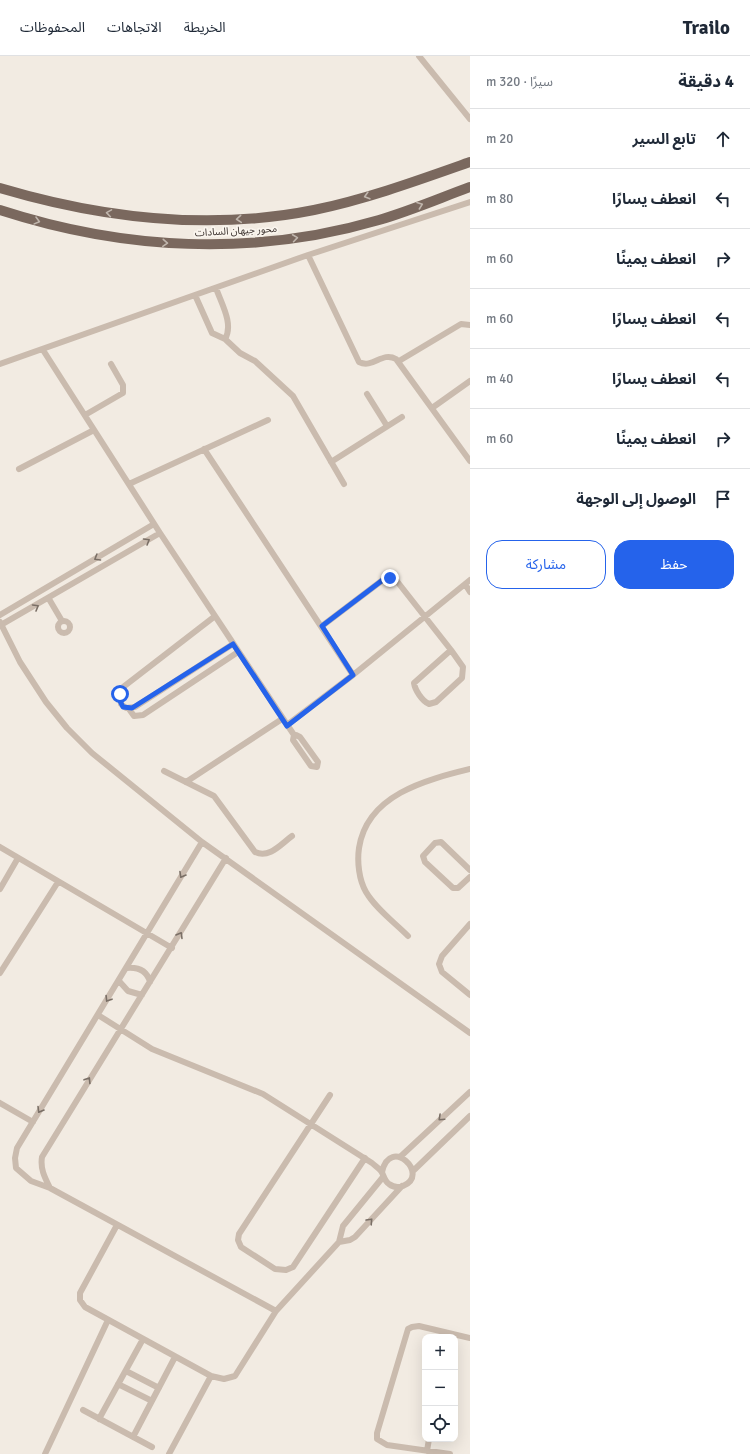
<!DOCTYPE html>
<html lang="ar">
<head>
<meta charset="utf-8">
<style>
  body { margin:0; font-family:Signika,"Noto Sans Arabic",sans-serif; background:#f2f2f3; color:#1f2937; direction:rtl }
  .controls { position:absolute; right:12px; bottom:12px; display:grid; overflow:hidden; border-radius:8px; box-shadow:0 4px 16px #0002 }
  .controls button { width:36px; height:36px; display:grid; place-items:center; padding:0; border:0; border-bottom:1px solid #e0e1e3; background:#fff; color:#1f2937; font:20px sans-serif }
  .stop { position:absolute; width:12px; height:12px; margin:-9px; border:3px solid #2563eb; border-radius:50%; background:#fff }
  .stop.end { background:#2563eb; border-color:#fff; box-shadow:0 1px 4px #0008 }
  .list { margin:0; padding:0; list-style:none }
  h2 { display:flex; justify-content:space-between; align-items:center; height:52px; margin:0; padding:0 16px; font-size:17px }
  h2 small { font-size:13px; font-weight:400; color:#747a83 }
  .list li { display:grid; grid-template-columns:26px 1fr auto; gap:12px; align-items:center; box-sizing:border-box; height:60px; padding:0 16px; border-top:1px solid #e0e1e3 }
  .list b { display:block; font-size:15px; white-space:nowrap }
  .list em { font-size:13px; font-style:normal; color:#747a83 }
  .actions { display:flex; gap:8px; padding:12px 16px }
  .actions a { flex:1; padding:9px 0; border:1px solid #2563eb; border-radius:16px; text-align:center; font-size:14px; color:#2563eb }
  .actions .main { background:#2563eb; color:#fff }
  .icon { flex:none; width:22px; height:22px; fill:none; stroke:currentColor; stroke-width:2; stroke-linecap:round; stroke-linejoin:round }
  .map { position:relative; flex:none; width:470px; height:1398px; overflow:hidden; direction:ltr }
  header { display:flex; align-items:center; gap:24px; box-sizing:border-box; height:56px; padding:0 20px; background:#fff; border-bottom:1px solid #e0e1e3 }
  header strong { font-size:19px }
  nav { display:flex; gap:22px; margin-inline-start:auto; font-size:14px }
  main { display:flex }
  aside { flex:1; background:#fff }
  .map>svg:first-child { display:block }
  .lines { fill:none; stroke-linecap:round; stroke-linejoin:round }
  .lane { stroke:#cabbae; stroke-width:6 }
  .primary { stroke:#7a685e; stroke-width:10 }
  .oneway { stroke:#c0b6ad }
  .oneway2 { stroke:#7a6f66 }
  .route { stroke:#2563eb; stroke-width:5 }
  .labels { text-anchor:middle; stroke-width:3.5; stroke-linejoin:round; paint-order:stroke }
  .street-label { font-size:10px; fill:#39302c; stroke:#faf5ee }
</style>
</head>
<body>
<header>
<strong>Trailo</strong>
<nav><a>الخريطة</a><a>الاتجاهات</a><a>المحفوظات</a></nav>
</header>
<main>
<aside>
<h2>4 دقيقة<small>سيرًا · 320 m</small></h2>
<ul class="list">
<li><svg class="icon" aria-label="ahead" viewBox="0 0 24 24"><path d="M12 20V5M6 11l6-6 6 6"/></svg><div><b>تابع السير</b></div><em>20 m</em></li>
<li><svg class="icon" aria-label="left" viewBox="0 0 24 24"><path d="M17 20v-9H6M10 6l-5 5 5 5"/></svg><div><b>انعطف يسارًا</b></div><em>80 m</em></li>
<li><svg class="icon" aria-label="right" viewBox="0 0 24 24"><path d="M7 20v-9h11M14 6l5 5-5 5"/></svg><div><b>انعطف يمينًا</b></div><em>60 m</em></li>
<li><svg class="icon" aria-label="left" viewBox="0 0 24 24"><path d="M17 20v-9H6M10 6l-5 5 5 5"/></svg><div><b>انعطف يسارًا</b></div><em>60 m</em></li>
<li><svg class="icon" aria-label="left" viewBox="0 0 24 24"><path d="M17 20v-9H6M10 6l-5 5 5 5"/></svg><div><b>انعطف يسارًا</b></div><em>40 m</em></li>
<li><svg class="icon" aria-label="right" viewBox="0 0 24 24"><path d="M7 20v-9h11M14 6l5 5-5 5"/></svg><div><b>انعطف يمينًا</b></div><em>60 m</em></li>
<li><svg class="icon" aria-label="arrive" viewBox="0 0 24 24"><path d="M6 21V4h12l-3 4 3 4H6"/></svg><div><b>الوصول إلى الوجهة</b></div></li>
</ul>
<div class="actions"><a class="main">حفظ</a><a>مشاركة</a></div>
</aside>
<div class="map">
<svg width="470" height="1398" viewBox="0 0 470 1398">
  <rect width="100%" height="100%" fill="#f2ebe2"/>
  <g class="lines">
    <path class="lane" d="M419,0L470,63
      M308,199L359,306C373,313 382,295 396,303L470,405
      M216,232C221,247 234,268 225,283
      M195,239L212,277L225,283L240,297L255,305L293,340L344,428
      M43,294L160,477L294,679
      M399,305L461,268L470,269
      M0,308L308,199L470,146
      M367,338L387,370
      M432,352L470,325
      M85,359L123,337V329L111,308
      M204,393L353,619
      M331,406L402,361
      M19,413L94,374
      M129,428L268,364
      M465,528L470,536
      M49,543L62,565
      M0,559L154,468
      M215,560L123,631L120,638L121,648L126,652L135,651L233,588
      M58 571a6 6 0 1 1 12 0a6 6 0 1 1-12 0Z
      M0,566L20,606L46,646L67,672L92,697L202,786L470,977
      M1,569L160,477
      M322,570L384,523L390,522L396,524L451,594
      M451,594L463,611L462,622L436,646L429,648C422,645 415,634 414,627Z
      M129,653L134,660L143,659L238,596
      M287,669L353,619L470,524
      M294,679H296L300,681L318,706L317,711L311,710L293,684Z
      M164,715L214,740L255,796C269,803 281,788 292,780
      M186,726L282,663
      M202,786L17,1092L15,1102L16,1112L31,1125L50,1132L276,1255
      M0,791L172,892
      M470,814L441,786L435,787L423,800L425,806L453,832H458L470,821
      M0,833L18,802
      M470,868L442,900L439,908L442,916L470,939
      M408,880C394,866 376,853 366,836C359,824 357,806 359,792C367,739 425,724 470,713
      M127,912C139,911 147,915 150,926
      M0,917L58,826
      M119,925L128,935L142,939
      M98,959L152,993L263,1038L372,1107C375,1110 379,1112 381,1115C384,1119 384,1125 389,1128C393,1131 398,1132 403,1130C431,1119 390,1079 382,1116
      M330,1039L239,1178L238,1184L241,1191L275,1213L286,1214L293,1211L365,1102
      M0,1047L33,1066
      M400,1101L470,1036
      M413,1115L470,1060
      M50,1132C45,1122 40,1113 42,1101L226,802
      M117,1169L80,1237V1244L85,1251L211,1320L224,1323L235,1320L276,1255L339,1186L343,1170L383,1121
      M339,1186L350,1184L355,1181L402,1130
      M126,1315L159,1332
      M118,1328L152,1345
      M83,1354L152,1391
      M99,1363L143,1283
      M133,1381L175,1301
      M427,1395L429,1383
      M45,1398L108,1264
      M169,1398L211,1320
      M450,1398L387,1389L377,1383V1377L408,1273L412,1271L419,1270L470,1282"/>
    <path class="primary" d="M0,132C101,162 209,175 314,154C367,143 419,124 470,106
      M0,154C123,194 253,201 379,164C410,155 440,142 470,131"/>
  </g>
  <defs><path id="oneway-chevron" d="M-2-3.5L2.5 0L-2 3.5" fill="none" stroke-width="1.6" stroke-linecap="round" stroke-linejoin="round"/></defs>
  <g class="oneway">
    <use href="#oneway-chevron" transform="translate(367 140) rotate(164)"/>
    <use href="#oneway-chevron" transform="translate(420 149) rotate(-20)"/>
    <use href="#oneway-chevron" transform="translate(109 157) rotate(-171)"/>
    <use href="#oneway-chevron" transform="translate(239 163) rotate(175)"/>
    <use href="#oneway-chevron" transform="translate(37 165) rotate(15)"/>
    <use href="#oneway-chevron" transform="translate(295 182) rotate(-8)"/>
    <use href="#oneway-chevron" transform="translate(165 187) rotate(4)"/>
  </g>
  <g class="oneway2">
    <use href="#oneway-chevron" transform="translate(147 485) rotate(-31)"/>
    <use href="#oneway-chevron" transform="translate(97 502) rotate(149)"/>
    <use href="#oneway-chevron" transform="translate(36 551) rotate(-30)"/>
    <use href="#oneway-chevron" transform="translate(182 819) rotate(120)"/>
    <use href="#oneway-chevron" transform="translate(180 879) rotate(-59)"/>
    <use href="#oneway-chevron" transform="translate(108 943) rotate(122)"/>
    <use href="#oneway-chevron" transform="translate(88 1024) rotate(-58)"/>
    <use href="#oneway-chevron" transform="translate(40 1054) rotate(121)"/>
    <use href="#oneway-chevron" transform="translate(441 1062) rotate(137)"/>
    <use href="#oneway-chevron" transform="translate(370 1165) rotate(-47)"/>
  </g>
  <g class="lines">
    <path class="route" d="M120,638V645L123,651L132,652L233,588L287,670L353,619L322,570L384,523L390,522"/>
  </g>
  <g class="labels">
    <g class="street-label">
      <text transform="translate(236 174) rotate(-3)" y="4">محور جيهان السادات</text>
    </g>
  </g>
</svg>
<div class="controls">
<button>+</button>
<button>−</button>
<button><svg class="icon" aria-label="locate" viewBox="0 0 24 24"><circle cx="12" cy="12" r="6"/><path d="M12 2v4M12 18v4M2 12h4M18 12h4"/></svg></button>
</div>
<div class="stop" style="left:120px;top:638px"></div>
<div class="stop end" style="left:390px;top:522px"></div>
</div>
</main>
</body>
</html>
